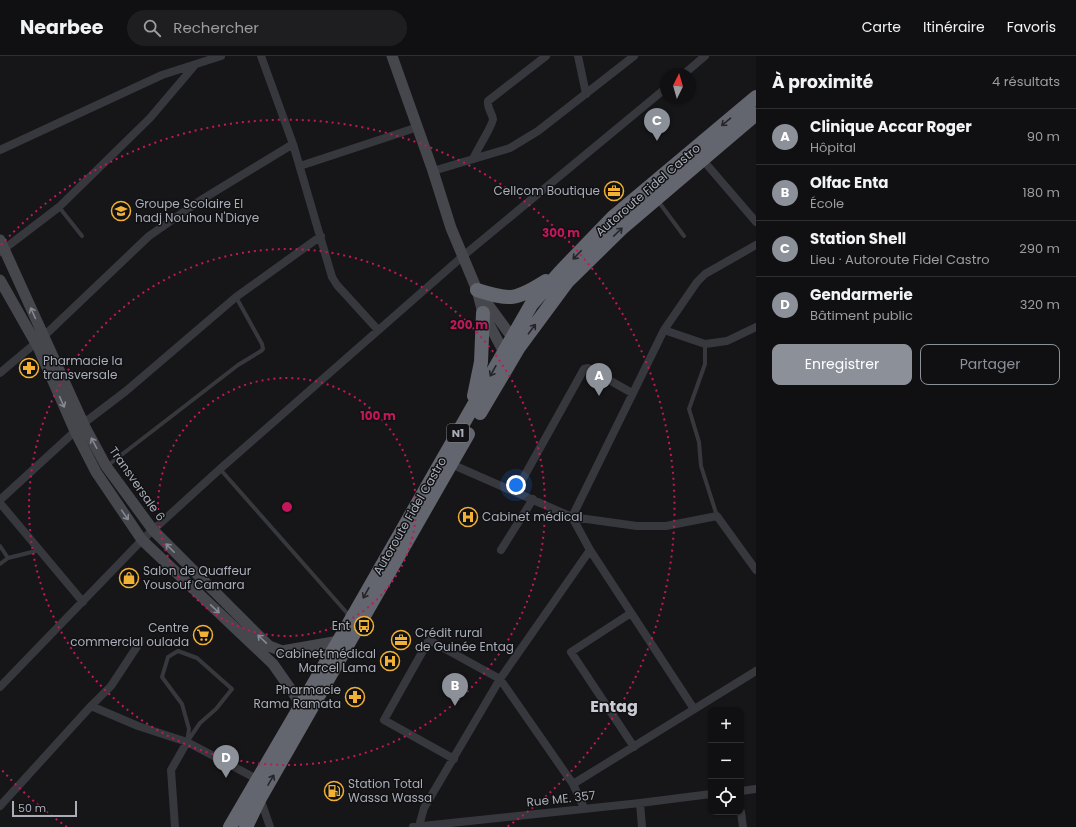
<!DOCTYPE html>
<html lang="fr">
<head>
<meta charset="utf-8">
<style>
  body { margin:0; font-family:Poppins,sans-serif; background:#1e1e20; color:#f1f3f6 }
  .controls { position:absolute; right:12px; bottom:12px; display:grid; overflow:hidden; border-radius:8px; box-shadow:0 1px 3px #0004 }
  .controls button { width:36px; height:36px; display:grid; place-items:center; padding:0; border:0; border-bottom:1px solid #303032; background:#101012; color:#f1f3f6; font:20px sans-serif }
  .compass { position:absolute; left:660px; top:12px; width:36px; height:36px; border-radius:50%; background:#101012; box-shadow:0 1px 3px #0004; rotate:5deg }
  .scale { position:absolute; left:12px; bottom:10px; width:65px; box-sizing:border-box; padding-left:4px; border:2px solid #a8adb8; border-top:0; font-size:11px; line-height:14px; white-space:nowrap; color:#a8adb8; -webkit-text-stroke:3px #111113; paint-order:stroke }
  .you { position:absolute; left:516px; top:429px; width:14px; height:14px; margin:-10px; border:3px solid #fff; border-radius:50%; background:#1a73e8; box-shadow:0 0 0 6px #1a73e833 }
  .badge { display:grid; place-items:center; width:26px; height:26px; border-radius:50%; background:#8c9099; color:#fff; font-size:13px; font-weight:700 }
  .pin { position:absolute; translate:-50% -33px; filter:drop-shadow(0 1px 2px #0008) }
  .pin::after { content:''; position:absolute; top:21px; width:14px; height:12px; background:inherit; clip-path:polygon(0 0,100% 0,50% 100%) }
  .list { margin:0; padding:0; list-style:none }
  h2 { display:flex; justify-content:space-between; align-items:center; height:52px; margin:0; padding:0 16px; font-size:17px }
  h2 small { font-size:13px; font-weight:400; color:#9c9d9f }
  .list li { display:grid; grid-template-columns:26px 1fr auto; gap:12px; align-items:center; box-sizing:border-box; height:56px; padding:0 16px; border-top:1px solid #303032 }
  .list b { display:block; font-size:15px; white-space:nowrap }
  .list p { margin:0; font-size:13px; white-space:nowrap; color:#9c9d9f }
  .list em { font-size:13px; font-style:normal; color:#9c9d9f }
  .actions { display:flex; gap:8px; padding:12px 16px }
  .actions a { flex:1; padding:9px 0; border:1px solid #8c9099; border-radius:8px; text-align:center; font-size:14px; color:#8c9099 }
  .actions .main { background:#8c9099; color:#fff }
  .icon { flex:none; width:22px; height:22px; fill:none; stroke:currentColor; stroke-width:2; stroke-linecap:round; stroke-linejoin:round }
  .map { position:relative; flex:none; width:756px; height:771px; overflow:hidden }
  header { display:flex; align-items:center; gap:24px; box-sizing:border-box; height:56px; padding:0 20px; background:#101012; border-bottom:1px solid #303032 }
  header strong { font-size:19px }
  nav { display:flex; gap:22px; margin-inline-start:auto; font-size:14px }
  .search { width:280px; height:36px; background:#1e1e20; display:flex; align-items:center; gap:10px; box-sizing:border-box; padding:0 14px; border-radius:22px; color:#9c9d9f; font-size:15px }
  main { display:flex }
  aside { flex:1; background:#101012 }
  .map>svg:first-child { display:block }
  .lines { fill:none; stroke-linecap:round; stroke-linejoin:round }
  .lane { stroke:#37383d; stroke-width:4 }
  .street { stroke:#37383d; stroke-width:8 }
  .secondary { stroke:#45474d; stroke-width:11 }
  .highway { stroke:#63666e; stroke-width:14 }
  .oneway { stroke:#26262a }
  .oneway2 { stroke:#858993 }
  .ring { fill:none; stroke:#c2185b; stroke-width:2; stroke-dasharray:2 4 }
  .labels { text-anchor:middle; stroke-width:3; stroke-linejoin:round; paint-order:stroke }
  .shield { fill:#111113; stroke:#7b7e86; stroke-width:1 }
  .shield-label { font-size:11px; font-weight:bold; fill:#a8adb8 }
  .street-label { font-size:12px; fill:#a8adb8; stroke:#111113 }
  .poi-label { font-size:12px; fill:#a8adb8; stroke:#111113; text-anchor:start }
  .district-label { font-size:16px; font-weight:bold; fill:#c9ccd4; stroke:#111113 }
  .centre { fill:#c2185b; stroke:#111113; stroke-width:2 }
  .ring-label { font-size:12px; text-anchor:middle; font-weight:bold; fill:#c2185b; stroke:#111113; stroke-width:3; stroke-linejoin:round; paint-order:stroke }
</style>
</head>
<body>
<header>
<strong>Nearbee</strong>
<div class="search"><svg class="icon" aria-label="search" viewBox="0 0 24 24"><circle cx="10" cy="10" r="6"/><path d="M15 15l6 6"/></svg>Rechercher</div>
<nav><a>Carte</a><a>Itinéraire</a><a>Favoris</a></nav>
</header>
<main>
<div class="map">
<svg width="756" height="771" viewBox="0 0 756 771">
  <rect width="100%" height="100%" fill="#161618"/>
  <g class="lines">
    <path class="lane" d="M658,145L684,180
      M59,151L82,180
      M705,288V308L689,353L699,386L701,410L717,460
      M107,410L238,309L261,295L263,293L262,288L236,241
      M220,413L347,557L348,562
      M0,490L8,502
      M0,508L8,502L40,494
      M178,595L197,602L232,633L216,653L200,667L187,686L189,673L182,648L162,621L168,601Z"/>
    <path class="street" d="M261,0L293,88L332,221L337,229L378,274
      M578,0L586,38
      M684,18L705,0
      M0,94L162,19L221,0
      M473,103C476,95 493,69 493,63C492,57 487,52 488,45L546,0
      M702,103L756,166
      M300,110L418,71
      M433,115L510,92L538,75L634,0
      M0,196L59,151L150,62L195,9
      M664,274L705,288L727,285L756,271
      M0,317L44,280L149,180L201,144L293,88
      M451,408L572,461L637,470H666L717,460L756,514
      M516,435L584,313L588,312L632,337
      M0,444L84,367L126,335L236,241L321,180
      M0,447L83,546
      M501,494L533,443
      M631,557L571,596L634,691
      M0,631L142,484L220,413L463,200L666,32
      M91,650L138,670L187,686L257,723
      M694,653L590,494L572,461L664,274L697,226L705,218L756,189
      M454,703L384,664L429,584L500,623L573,728L584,752
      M573,728L756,615
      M741,735L756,733
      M260,742L270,771
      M640,747L642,771
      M0,750L91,650L111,630L140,586
      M741,756L743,771
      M419,770L424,752L500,623L590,494
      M175,771L171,714L187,686
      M413,771L640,747L711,738"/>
    <path class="secondary" d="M392,0L433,115L451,172L477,234L483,257L507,302
      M0,184L85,371L106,410L153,474L269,590L282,595L339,585
      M0,224L38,291L75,375L96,416L142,484L273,608L301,648
      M481,239L517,288"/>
    <path class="highway" d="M477,234C511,245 516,244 546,225
      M474,340L481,306L483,257
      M480,357L519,291L567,226L621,173L756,58
      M230,771L348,569L531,249L560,216L613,161L756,41
      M246,771L260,742L468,378"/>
  </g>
  <defs><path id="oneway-shaft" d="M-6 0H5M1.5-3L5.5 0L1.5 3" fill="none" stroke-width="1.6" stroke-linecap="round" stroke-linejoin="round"/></defs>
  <g class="oneway">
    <use href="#oneway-shaft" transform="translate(726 66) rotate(140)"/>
    <use href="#oneway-shaft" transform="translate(618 176) rotate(-44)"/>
    <use href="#oneway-shaft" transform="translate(577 199) rotate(134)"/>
    <use href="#oneway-shaft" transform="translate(532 273) rotate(-53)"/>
    <use href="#oneway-shaft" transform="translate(493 315) rotate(119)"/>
    <use href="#oneway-shaft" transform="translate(366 537) rotate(119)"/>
    <use href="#oneway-shaft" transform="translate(271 724) rotate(-60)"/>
  </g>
  <g class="oneway2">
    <use href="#oneway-shaft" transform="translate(33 257) rotate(-114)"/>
    <use href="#oneway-shaft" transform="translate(62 346) rotate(66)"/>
    <use href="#oneway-shaft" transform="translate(94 387) rotate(-118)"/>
    <use href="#oneway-shaft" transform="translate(125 459) rotate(55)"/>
    <use href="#oneway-shaft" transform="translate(170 492) rotate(-135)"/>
    <use href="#oneway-shaft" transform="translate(215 553) rotate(43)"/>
    <use href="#oneway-shaft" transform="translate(262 583) rotate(-136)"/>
  </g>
  <g class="ring">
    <circle cx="287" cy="451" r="129"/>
    <circle cx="287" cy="451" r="258"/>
    <path d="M67 771A388 388 0 0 1 1 713M1 189A388 388 0 1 1 507 771"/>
  </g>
  <defs>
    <symbol id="office-ring" viewBox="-11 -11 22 22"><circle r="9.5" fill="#111113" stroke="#f2b134" stroke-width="1.5"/><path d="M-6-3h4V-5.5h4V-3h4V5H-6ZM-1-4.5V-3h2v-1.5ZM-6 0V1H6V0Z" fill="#f2b134"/></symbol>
    <symbol id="school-ring" viewBox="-11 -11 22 22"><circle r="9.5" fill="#111113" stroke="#f2b134" stroke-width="1.5"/><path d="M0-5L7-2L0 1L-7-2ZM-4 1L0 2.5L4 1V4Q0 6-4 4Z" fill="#f2b134"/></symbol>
    <symbol id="pharmacy-ring" viewBox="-11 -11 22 22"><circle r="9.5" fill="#111113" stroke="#f2b134" stroke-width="1.5"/><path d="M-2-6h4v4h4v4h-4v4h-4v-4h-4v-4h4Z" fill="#f2b134"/></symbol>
    <symbol id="hospital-ring" viewBox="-11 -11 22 22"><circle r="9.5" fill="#111113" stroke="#f2b134" stroke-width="1.5"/><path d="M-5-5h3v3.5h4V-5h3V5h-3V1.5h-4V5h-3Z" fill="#f2b134"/></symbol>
    <symbol id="shop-ring" viewBox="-11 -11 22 22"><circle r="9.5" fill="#111113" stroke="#f2b134" stroke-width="1.5"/><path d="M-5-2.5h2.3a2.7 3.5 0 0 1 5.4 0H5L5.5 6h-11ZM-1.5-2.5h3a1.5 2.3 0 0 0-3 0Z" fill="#f2b134"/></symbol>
    <symbol id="bus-ring" viewBox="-11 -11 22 22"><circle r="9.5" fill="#111113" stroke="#f2b134" stroke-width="1.5"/><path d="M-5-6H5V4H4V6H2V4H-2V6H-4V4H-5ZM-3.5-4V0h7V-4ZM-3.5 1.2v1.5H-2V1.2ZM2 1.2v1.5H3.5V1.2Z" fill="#f2b134"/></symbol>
    <symbol id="supermarket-ring" viewBox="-11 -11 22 22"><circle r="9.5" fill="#111113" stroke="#f2b134" stroke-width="1.5"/><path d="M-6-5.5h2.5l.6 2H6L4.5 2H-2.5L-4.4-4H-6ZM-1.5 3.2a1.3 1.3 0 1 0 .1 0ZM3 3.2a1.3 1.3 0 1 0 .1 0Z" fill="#f2b134"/></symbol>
    <symbol id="fuel-ring" viewBox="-11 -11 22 22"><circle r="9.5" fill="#111113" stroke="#f2b134" stroke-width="1.5"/><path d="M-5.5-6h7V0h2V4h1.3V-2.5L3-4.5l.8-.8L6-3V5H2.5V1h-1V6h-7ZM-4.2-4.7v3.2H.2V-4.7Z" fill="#f2b134"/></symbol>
  </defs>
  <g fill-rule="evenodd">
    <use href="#office-ring" x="603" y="124" width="22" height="22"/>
    <use href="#school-ring" x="110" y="144" width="22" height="22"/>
    <use href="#pharmacy-ring" x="18" y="301" width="22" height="22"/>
    <use href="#hospital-ring" x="457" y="450" width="22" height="22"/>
    <use href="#shop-ring" x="118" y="511" width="22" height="22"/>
    <use href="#bus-ring" x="353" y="559" width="22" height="22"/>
    <use href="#supermarket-ring" x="192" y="568" width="22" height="22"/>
    <use href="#office-ring" x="390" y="573" width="22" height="22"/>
    <use href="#hospital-ring" x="379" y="594" width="22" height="22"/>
    <use href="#pharmacy-ring" x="344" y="630" width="22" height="22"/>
    <use href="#fuel-ring" x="323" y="724" width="22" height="22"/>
  </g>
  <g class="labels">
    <rect class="shield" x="447" y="368" width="22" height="18" rx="3"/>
    <g class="shield-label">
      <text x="458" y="381">N1</text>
    </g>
    <g class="street-label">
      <text transform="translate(648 134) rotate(-41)" y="4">Autoroute Fidel Castro</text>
      <text transform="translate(137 428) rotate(55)" y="4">Transversale 6</text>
      <text transform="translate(410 460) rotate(-60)" y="4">Autoroute Fidel Castro</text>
      <text transform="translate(561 743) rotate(-6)" y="4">Rue ME. 357</text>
    </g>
    <g class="poi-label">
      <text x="600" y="139" text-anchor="end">Cellcom Boutique</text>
      <text x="135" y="152">Groupe Scolaire El<tspan x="135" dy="14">hadj Nouhou N'Diaye</tspan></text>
      <text x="43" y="309">Pharmacie la<tspan x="43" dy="14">transversale</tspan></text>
      <text x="482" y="465">Cabinet médical</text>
      <text x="143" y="519">Salon de Quaffeur<tspan x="143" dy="14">Yousouf Camara</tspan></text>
      <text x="350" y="574" text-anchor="end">Ent</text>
      <text x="189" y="576" text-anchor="end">Centre<tspan x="189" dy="14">commercial oulada</tspan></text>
      <text x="415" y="581">Crédit rural<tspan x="415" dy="14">de Guinée Entag</tspan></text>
      <text x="376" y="602" text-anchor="end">Cabinet médical<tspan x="376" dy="14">Marcel Lama</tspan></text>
      <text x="341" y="638" text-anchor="end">Pharmacie<tspan x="341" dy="14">Rama Ramata</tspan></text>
      <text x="348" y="732">Station Total<tspan x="348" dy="14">Wassa Wassa</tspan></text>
    </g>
    <g class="district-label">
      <text x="614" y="656">Entag</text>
    </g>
  </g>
  <circle cx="287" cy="451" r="6" class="centre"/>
  <g class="ring-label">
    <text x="561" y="181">300 m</text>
    <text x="469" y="273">200 m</text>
    <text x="378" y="364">100 m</text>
  </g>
</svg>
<div class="controls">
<button>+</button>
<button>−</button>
<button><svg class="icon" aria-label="locate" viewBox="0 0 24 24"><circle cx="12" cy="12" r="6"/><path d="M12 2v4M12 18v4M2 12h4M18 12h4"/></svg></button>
</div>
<svg class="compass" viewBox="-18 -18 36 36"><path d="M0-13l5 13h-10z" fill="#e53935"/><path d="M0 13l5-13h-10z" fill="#9c9d9f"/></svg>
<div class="scale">50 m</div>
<div class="you"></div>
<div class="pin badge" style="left:599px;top:340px">A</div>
<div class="pin badge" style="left:455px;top:650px">B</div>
<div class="pin badge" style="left:657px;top:85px">C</div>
<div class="pin badge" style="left:226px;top:722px">D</div>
</div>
<aside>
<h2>À proximité<small>4 résultats</small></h2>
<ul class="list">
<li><span class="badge">A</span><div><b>Clinique Accar Roger</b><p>Hôpital</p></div><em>90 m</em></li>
<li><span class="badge">B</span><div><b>Olfac Enta</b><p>École</p></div><em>180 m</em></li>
<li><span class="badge">C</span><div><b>Station Shell</b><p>Lieu · Autoroute Fidel Castro</p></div><em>290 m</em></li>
<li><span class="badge">D</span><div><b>Gendarmerie</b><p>Bâtiment public</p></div><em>320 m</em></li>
</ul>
<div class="actions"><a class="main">Enregistrer</a><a>Partager</a></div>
</aside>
</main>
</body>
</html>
